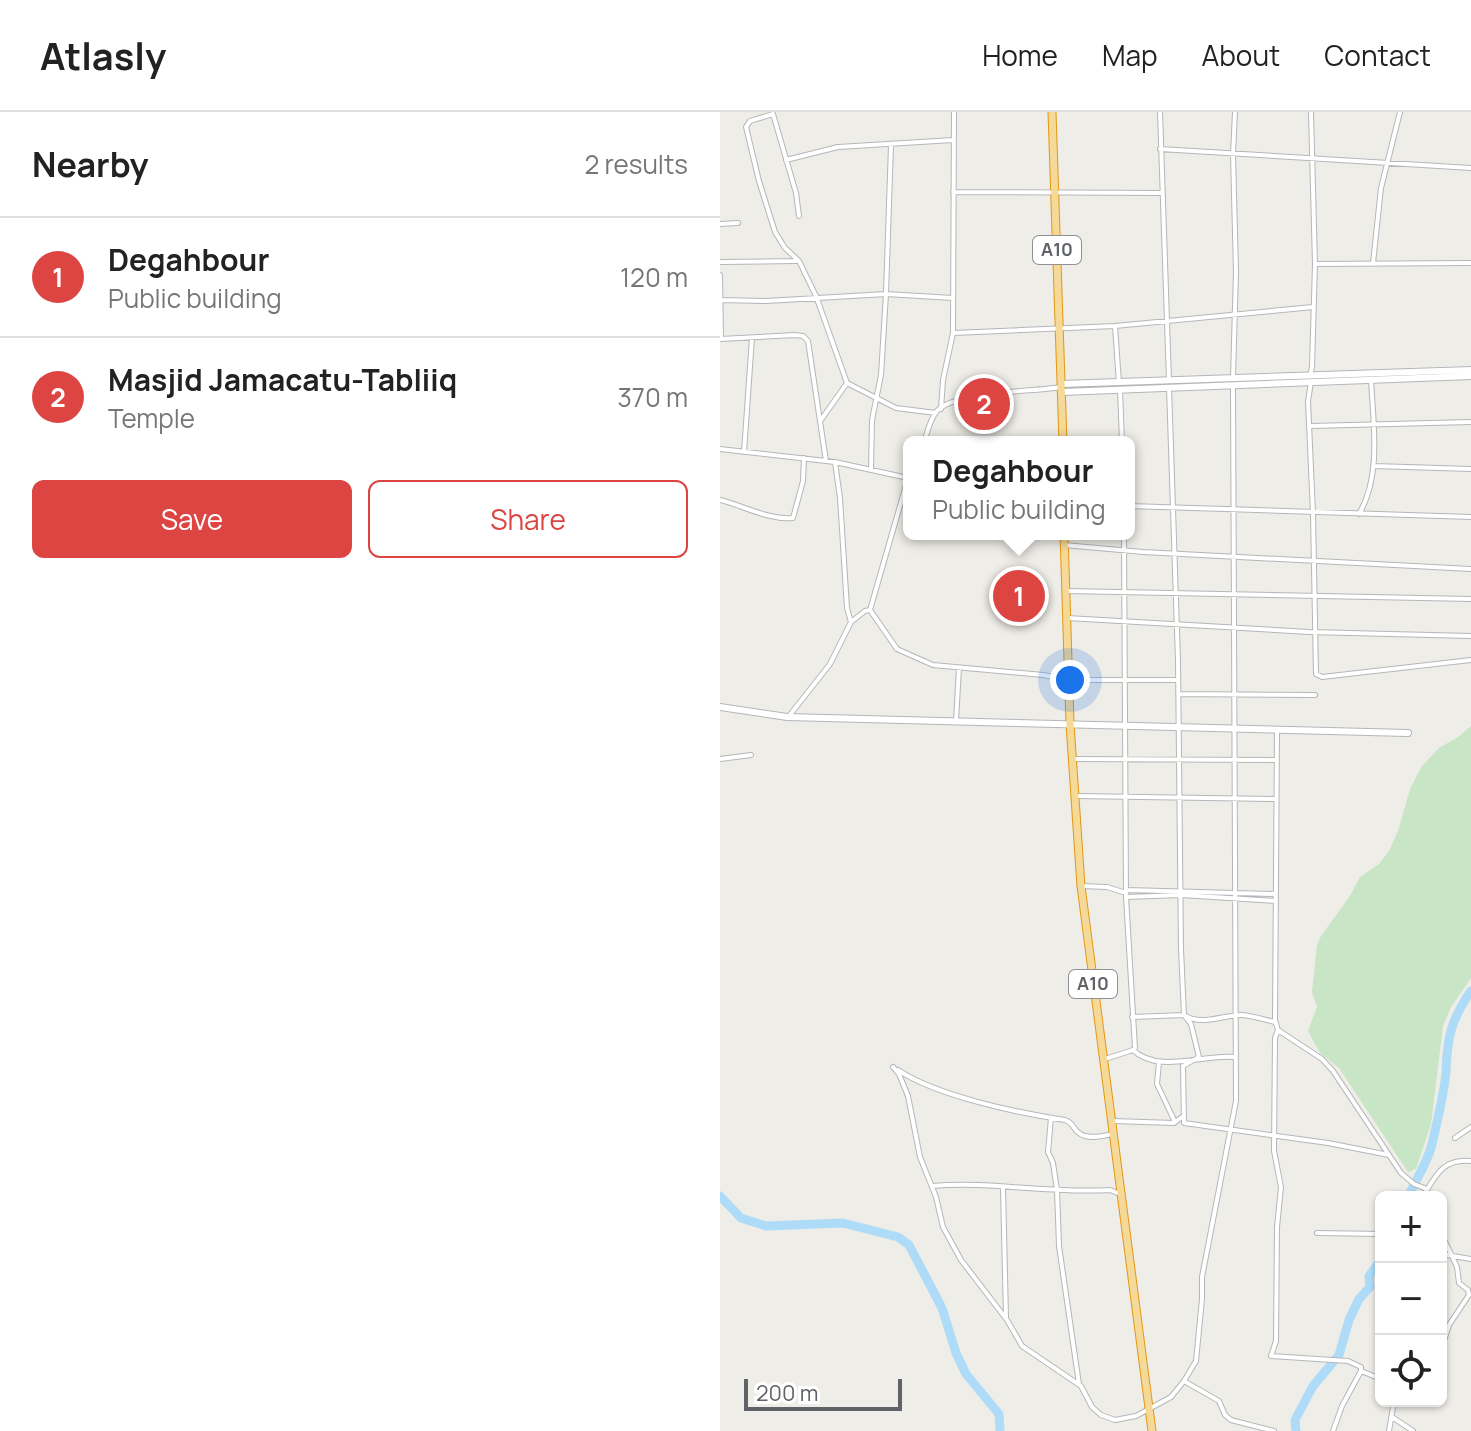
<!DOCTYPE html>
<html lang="en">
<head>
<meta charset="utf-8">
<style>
  body { margin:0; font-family:Manrope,sans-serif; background:#f2f2f2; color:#222 }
  .controls { position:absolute; right:24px; bottom:24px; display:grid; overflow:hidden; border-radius:12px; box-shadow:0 2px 6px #0004 }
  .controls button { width:72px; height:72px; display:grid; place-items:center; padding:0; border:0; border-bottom:2px solid #e0e0e0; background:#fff; color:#222; font:40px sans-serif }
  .scale { position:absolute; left:24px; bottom:20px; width:158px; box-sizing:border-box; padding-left:8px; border:4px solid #5f6266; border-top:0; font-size:22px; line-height:28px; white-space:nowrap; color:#5f6266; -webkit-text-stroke:6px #fff; paint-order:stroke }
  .you { position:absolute; left:350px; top:568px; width:28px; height:28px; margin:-20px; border:6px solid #fff; border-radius:50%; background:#1a73e8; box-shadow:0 0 0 12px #1a73e833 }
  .badge { display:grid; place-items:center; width:52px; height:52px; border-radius:50%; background:#dc4541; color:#fff; font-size:26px; font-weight:700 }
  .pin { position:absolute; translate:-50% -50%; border:4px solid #fff; box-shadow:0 2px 8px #0006 }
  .popup { position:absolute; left:183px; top:324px; width:232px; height:104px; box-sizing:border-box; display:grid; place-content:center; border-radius:12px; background:#fff; filter:drop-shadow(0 2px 6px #0005); font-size:26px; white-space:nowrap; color:#767676 }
  .popup b { font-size:30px; color:#222 }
  .popup::after { content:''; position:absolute; left:50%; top:100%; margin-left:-16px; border:16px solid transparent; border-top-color:#fff }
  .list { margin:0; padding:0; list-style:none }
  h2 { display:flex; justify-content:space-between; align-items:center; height:104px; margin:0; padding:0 32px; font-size:34px }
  h2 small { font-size:26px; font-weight:400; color:#767676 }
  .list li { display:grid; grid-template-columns:52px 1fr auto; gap:24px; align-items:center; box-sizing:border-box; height:120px; padding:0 32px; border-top:2px solid #e0e0e0 }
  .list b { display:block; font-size:30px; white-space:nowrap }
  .list p { margin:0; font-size:26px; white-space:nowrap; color:#767676 }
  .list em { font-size:26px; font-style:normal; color:#767676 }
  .actions { display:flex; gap:16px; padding:24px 32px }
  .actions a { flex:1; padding:18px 0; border:2px solid #dc4541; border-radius:12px; text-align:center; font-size:28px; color:#dc4541 }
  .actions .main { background:#dc4541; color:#fff }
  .icon { flex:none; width:44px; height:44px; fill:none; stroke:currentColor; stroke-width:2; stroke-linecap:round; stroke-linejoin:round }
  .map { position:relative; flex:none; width:751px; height:1319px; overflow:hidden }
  header { display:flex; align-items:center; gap:48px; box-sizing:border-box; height:112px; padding:0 40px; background:#fff; border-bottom:2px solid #e0e0e0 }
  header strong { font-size:38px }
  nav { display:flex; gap:44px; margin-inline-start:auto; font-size:28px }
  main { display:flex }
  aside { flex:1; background:#fff }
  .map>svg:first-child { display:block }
  .green { fill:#c8e5c6 }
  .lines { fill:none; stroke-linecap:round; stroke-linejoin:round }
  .river { stroke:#aedcf8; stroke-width:9 }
  .street-casing { stroke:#b4b7ba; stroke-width:6 }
  .secondary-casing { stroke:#b3b6ba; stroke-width:8 }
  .highway-casing { stroke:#e39813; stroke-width:9 }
  .street { stroke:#fff; stroke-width:4 }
  .secondary { stroke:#fff; stroke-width:6 }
  .highway { stroke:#f5d999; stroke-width:7 }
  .labels { text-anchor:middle; stroke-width:6; stroke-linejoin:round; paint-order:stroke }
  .shield { fill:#fff; stroke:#8f9194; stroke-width:2 }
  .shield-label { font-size:18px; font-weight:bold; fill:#5f6266 }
</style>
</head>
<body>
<header>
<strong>Atlasly</strong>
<nav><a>Home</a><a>Map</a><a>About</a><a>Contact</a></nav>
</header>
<main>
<aside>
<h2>Nearby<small>2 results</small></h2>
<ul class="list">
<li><span class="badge">1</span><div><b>Degahbour</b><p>Public building</p></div><em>120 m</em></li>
<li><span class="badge">2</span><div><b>Masjid Jamacatu-Tabliiq</b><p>Temple</p></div><em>370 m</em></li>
</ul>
<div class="actions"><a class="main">Save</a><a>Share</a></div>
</aside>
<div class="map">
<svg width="751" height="1319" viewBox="0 0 751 1319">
  <rect width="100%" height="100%" fill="#efede7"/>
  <path class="green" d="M751,614V866L731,895L723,914L711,1012L696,1057L688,1060L619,956L600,941L588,919L597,895L592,880L597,833L601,824L630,784L640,765L659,752L669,739L678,719L690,677L702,654L719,636L738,625Z"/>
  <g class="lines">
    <path class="river" d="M0,1084L21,1106L46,1114L123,1111L178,1125L189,1133L222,1196L236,1241L246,1262L279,1302L280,1319
      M688,1085C697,1066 709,1048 713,1028C717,1010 725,977 726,960C727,925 731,908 751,879
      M576,1319L575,1308L593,1274L619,1243L629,1208L639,1187L650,1175L649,1164L661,1148"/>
    <defs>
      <path id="street" d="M440,0L449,269
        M440,37L751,56
        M66,48L118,35L233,28
        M233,80L442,81
        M79,104L76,81L53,2L30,9L26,15L39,69L55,120L65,136L79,149L96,184L127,271L176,296L216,301
        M0,112L18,111
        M0,150L76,149
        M653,151L661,76L680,0
        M595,152L751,151
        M0,163L1,227
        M1,188L46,189L166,182L233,186
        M395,214L399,271
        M233,221L395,214L593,195
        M0,227L75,223L83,224L88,229L106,349
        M590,264L592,255L595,152L591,0
        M513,265L516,160L513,42L515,0
        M591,270L588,289L593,401L596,562L602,565L751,548
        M449,275L458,549L461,837L464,903L471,912L479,945L463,954L464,1011L608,1031L669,1043
        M400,277L402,330
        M221,297L223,268L233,221L234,0
        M101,308L127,271
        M590,314L751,310
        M204,330C207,321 210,308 216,300C233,279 314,280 341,275
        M0,337L115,350L188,366
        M24,340L32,226
        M115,350L120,386L127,496L131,510
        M654,354L751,357
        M151,358L152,308L161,263L166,182L171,33
        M0,388C24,394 48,408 73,406L83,369L84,346
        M409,394L751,405
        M639,402C662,363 653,311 651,267
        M404,422L406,785L415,936L413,938
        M344,433L423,440L751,457
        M346,479L751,487
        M150,498L177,537L213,553L323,563L349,568H458
        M150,498L188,366
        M347,506L589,520L751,524
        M458,582L595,583
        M69,604L110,552L131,510L145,499L150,498
        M236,609L239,556
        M557,619L555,908L558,918L555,926L554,1039L561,1075L557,1115L556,1229L551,1244L628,1249L641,1255V1259L661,1267
        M0,647L31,643
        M353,647L557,648
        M355,684L556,687
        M361,774L387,775L406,781
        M407,778L556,782
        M406,785L461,783L556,789
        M412,905L464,903C482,915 504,902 523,903C533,904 545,908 555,910
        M558,918L602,947L613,959L681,1061L694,1072L707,1077
        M413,938C438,962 483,942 514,945
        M385,947L413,938
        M439,950L437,972L455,1010
        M173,955L179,962L188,984L200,1045L216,1085L223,1115L241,1148L287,1208L302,1234L361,1274L372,1295L381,1303L395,1308L416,1304L451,1285L464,1269L476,1249L482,1187V1165L516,989L513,274
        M178,958C217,984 298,1001 345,1008C354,1011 352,1016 359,1021C367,1028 384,1024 393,1022
        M331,1006L328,1040L333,1051L337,1078L339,1134L359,1272
        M393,1009L454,1011L462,1005
        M735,1026L751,1015
        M212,1074C271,1069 330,1082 390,1078L400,1082
        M283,1076L286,1205
        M705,1085V1081C717,1061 725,1046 751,1049
        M597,1121L661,1122
        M721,1121L737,1155L739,1171L748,1178L749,1183
        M721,1142L751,1147
        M721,1238L729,1213L749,1183
        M464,1269L499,1289L505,1303L511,1308L554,1319
        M672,1305L693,1319
        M613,1319L622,1294L641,1259
        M669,1319L674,1289"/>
      <path id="secondary" d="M341,272L751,258
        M342,280L751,264
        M0,595L67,605L688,621"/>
      <path id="highway" d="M332,0L343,330
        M344,422L350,612L361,774L432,1319"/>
    </defs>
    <use href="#street" class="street-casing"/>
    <use href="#secondary" class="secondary-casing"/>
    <use href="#highway" class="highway-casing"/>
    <use href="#street" class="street"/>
    <use href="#secondary" class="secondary"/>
    <use href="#highway" class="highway"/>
  </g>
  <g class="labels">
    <g class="shield">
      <rect x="313" y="124" width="48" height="28" rx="6"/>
      <rect x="349" y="858" width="48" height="28" rx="6"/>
    </g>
    <g class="shield-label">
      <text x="337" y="144">A10</text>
      <text x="373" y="878">A10</text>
    </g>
  </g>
</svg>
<div class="controls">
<button>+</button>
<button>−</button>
<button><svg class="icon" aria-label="locate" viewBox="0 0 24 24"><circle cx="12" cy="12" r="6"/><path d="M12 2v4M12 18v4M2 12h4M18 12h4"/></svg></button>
</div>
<div class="scale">200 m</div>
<div class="you"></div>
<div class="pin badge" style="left:299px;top:484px">1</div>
<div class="popup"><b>Degahbour</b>Public building</div>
<div class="pin badge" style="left:264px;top:292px">2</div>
</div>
</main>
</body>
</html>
